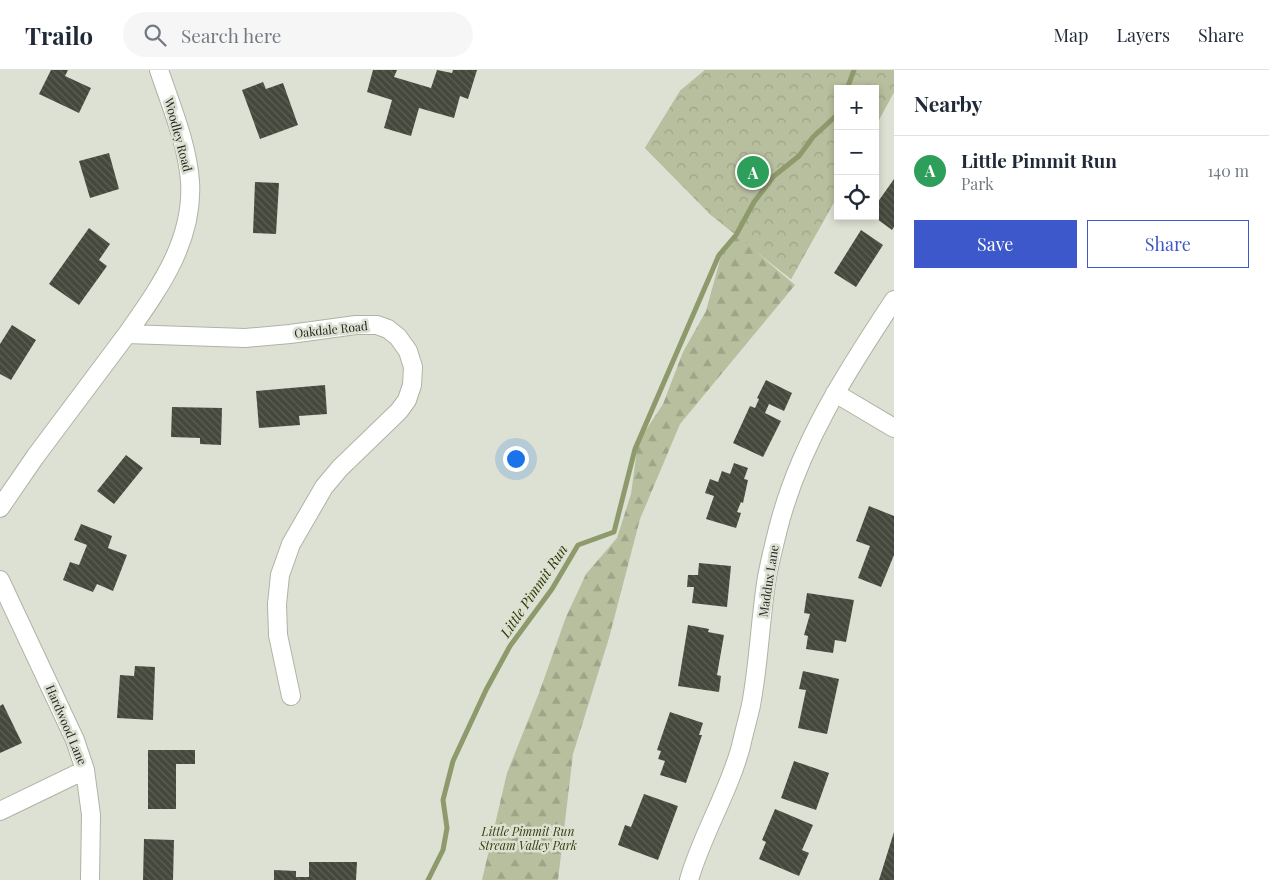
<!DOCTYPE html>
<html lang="en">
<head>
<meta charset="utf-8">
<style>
  body { margin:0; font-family:"Playfair Display",serif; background:#f6f6f7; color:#1f2937 }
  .controls { position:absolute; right:15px; top:15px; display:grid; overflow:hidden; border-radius:0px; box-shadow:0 2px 8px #0003 }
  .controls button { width:45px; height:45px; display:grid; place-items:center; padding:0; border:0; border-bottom:1px solid #e0e1e3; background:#fff; color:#1f2937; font:25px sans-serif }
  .you { position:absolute; left:515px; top:388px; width:18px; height:18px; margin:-12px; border:4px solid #fff; border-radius:50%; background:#1a73e8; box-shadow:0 0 0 8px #1a73e833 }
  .badge { display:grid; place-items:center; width:32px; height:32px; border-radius:50%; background:#3d58ca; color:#fff; font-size:16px; font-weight:700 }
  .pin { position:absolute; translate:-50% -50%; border:2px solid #fff; box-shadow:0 1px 5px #0006 }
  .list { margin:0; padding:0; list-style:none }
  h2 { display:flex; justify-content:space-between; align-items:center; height:65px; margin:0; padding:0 20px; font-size:21px }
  h2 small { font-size:16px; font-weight:400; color:#747a83 }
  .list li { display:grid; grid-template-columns:32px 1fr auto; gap:15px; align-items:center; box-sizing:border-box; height:70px; padding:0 20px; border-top:1px solid #e0e1e3 }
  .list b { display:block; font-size:19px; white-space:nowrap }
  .list p { margin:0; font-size:16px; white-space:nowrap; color:#747a83 }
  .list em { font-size:16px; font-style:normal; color:#747a83 }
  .actions { display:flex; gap:10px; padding:15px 20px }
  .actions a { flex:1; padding:11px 0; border:1px solid #3d58ca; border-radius:0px; text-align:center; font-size:18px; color:#3d58ca }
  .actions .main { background:#3d58ca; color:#fff }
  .icon { flex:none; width:28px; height:28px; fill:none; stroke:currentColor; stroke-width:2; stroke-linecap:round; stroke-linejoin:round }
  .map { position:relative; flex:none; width:894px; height:810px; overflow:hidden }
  header { display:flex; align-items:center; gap:30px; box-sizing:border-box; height:70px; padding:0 25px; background:#fff; border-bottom:1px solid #e0e1e3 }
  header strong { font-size:24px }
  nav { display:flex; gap:28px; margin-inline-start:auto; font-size:18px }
  .search { width:350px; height:45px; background:#f6f6f7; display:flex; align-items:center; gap:12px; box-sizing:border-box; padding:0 18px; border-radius:28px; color:#747a83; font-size:19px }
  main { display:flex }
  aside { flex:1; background:#fff }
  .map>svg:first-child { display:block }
  .forest { fill:url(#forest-firs) }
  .park { fill:url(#park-crowns) }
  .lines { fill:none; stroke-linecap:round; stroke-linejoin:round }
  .stream { stroke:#8e996c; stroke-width:5 }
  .building { fill:url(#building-back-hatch) }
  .minor-casing { stroke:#afb3a5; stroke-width:20 }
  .minor { stroke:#fff; stroke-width:18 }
  .labels { text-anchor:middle; stroke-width:5; stroke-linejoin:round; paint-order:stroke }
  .street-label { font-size:12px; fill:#23251f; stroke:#dde1d3 }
  .park-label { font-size:12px; font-style:italic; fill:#37400a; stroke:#dde1d3 }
  .water-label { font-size:14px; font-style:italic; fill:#2f3800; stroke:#dde1d3 }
</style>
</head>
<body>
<header>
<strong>Trailo</strong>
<div class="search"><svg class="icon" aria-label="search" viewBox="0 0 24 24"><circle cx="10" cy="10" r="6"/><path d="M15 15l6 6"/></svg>Search here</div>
<nav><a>Map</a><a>Layers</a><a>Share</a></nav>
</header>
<main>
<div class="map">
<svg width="894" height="810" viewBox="0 0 894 810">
  <defs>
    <pattern id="forest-firs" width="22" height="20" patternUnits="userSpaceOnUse" patternTransform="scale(1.25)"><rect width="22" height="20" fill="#b7bf9e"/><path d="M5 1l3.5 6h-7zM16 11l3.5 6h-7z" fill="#9da488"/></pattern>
    <pattern id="park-crowns" width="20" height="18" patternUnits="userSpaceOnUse" patternTransform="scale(1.25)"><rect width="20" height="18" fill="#b7bf9e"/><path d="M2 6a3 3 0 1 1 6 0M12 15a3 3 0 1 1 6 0" fill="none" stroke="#9da488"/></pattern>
    <pattern id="building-back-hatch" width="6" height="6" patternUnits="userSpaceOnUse" patternTransform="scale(1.25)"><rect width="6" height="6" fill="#45483c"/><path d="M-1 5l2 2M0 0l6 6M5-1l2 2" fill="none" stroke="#5d6056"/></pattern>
  </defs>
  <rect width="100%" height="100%" fill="#dde1d3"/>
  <path class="forest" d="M705,0H894V22L875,57V19H838V125L791,209L755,181L795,215L680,354L640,449L609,568L573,684L558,810H482L507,703L539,623L566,547L586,504L617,468L631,424L638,372L663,334L683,282L706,241L723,179L736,165L711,145L645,78L680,21Z"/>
  <path class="park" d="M705,0H894V22L875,57V19H838V125L791,209L711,145L645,78L680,21Z"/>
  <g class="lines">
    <path class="stream" d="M847,19L854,0
      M428,810L443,780L447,758L443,730L453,691L486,620L510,576L552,519L578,475L614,462L635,379L719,185L736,165L754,132L774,106L799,86L813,67L838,44"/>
  </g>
  <path class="building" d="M51,0H68L65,6L91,18L79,43L39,24Z
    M373,0H397L394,7L431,18L437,0L452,3L453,0H477L468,29L460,26L454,48L419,38L411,66L384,58L392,30L367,22Z
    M263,12L266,19L283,13L298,55L260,69L242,20Z
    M109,83L119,119L90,128L79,91Z
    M894,109V157L892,160L873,146H875V136Z
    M255,112L279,113L276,164L253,163Z
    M89,158L110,174L99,190L107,196L79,235L49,214Z
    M861,160L883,175L856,217L834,203Z
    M12,255L36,270L11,310L0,304V274Z
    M766,310L792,323L784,341L769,334L765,343L781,351L763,387L733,373L750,336L755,338L759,329L757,328Z
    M325,315L327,344L299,346L300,355L259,358L256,321Z
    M172,337L222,338L221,375L200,374V368L171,367Z
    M126,385L143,398L114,434L97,421Z
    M734,393L748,398L744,409L748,410L743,433L741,432L737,442L741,443L736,458L706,449L714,426L705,423L710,409L718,412L722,401L730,404Z
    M869,436L894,446V485L881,517L858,508L870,476L856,471Z
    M81,454L112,466L108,478L127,485L113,521L97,514L93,522L63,510L70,492L79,495L87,475L74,470Z
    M699,493L731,496L727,537L692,533L694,517H687L688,505H698Z
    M807,523L854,530L846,572L835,570L833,583L806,579L808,566L804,565L810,544L804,543Z
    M688,555L709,559L708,562L724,565L717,605L721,606L719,622L678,616Z
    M135,596L155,597L153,650L117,648L120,605L134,606Z
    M803,601L839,609L827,664L798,658L806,620L799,619Z
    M3,634L22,673L0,683V636Z
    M670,642L703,653L699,665H702L686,713L660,705L665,691L658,689L661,681L657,680Z
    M148,680H195V694H176V739H148Z
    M794,691L829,703L816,740L781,728Z
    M644,724L678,736L658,790L618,775L625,755L631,757Z
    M775,739L813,755L802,780L809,783L799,806L759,789L766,772L762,770Z
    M894,762V810H879Z
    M144,769L174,770L173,810H143Z
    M309,792H357L356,810H274V800L296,801V807H309Z"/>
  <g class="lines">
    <defs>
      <path id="minor" d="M127,264C159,218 194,171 190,111C187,73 171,36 159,0
        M835,323L894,358
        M0,438L35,387L127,264L245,268L290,264L356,255H377L388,259L398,267L408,281L413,297L412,315L407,330L399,341L340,398L324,417L291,474L280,505L277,534L278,565L291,626
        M0,510L75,670L85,700L91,745L90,810
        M0,741L85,700
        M689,810C702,764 729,722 741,676C744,662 748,649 751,635C759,593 760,550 767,507C770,491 774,475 778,459C799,375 847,301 894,230"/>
    </defs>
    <use href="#minor" class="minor-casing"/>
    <use href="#minor" class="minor"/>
  </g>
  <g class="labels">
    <g class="street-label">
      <text transform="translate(178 65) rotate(75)" y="4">Woodley Road</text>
      <text transform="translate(331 260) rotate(-6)" y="4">Oakdale Road</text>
      <text transform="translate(769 511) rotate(-81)" y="4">Maddux Lane</text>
      <text transform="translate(66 655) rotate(67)" y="4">Hardwood Lane</text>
    </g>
    <g class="park-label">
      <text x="528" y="766">Little Pimmit Run<tspan x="528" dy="14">Stream Valley Park</tspan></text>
    </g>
    <g class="water-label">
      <text transform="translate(534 521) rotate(-56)" y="5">Little Pimmit Run</text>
    </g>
  </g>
</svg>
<div class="controls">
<button>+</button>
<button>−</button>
<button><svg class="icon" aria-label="locate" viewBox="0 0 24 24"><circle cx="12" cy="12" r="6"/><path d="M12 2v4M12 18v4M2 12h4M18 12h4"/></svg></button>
</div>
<div class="you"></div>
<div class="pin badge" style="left:753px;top:102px;background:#2e9e5b">A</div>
</div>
<aside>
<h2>Nearby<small></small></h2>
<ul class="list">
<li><span class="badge" style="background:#2e9e5b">A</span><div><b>Little Pimmit Run</b><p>Park</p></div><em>140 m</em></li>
</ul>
<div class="actions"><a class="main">Save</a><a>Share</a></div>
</aside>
</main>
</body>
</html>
